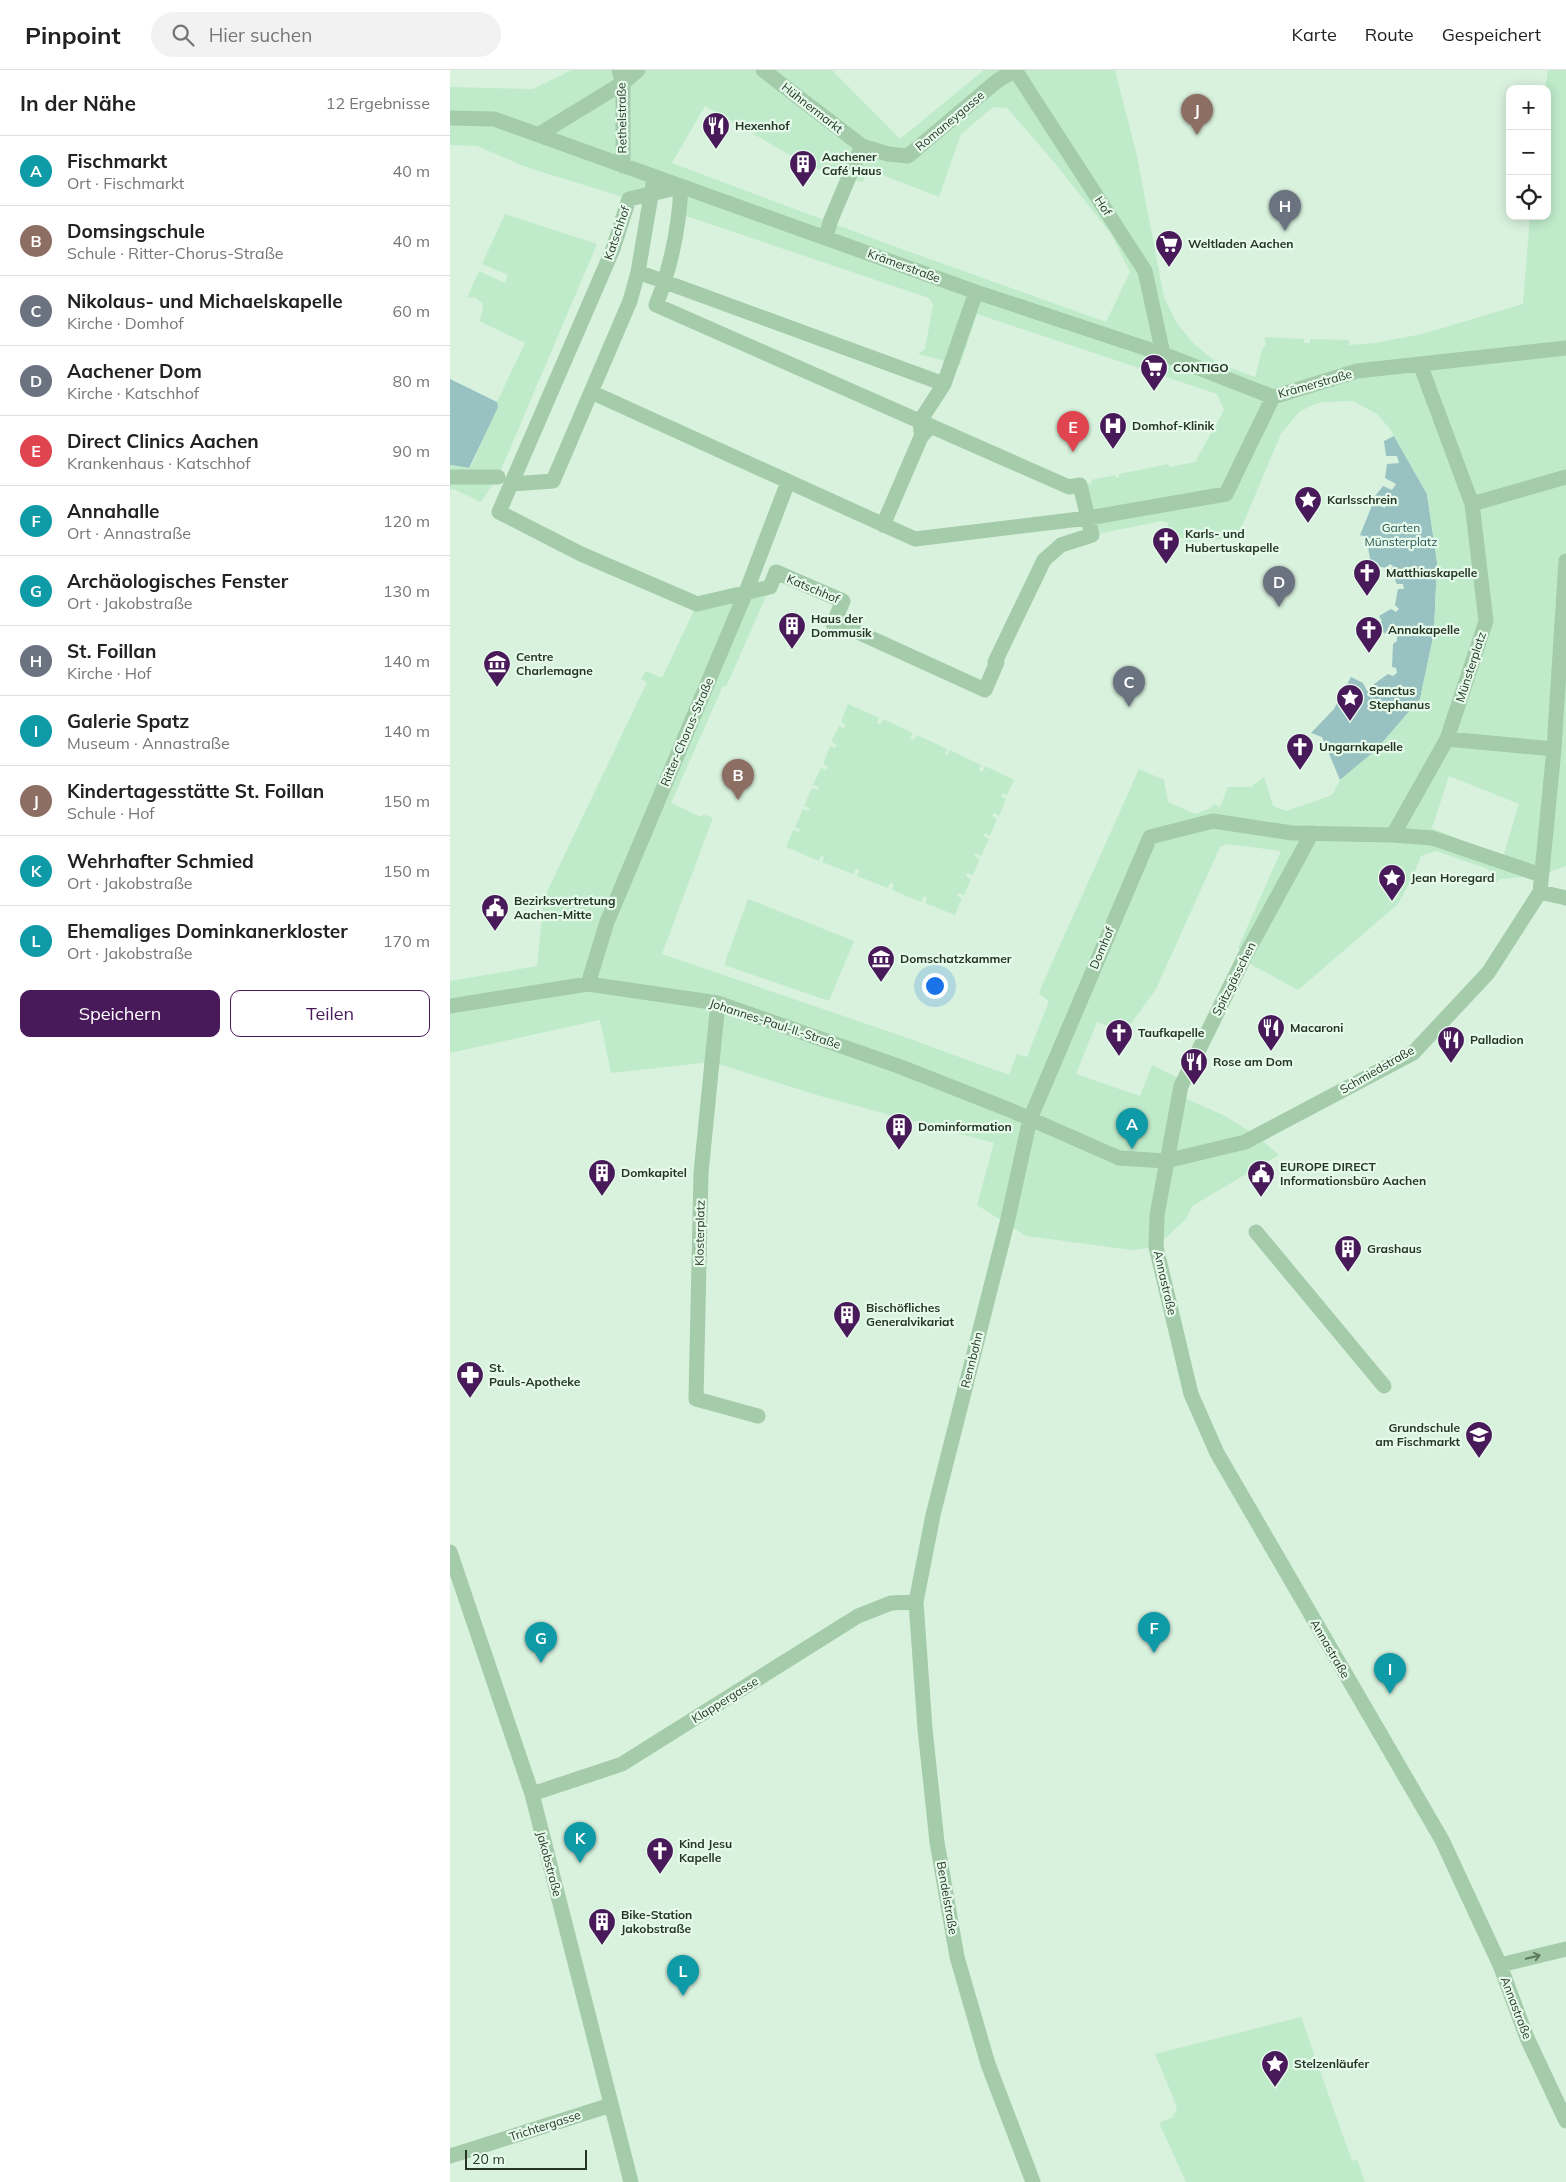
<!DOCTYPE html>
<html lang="de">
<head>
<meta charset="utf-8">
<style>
  body { margin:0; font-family:Mulish,sans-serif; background:#f2f2f2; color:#222 }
  .controls { position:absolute; right:15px; top:15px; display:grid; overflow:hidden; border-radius:10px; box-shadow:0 2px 12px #0003 }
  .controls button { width:45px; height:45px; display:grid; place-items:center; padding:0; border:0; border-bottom:1px solid #e0e0e0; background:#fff; color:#222; font:25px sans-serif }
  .scale { position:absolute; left:15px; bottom:12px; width:122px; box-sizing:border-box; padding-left:5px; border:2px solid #263626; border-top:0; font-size:14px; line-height:18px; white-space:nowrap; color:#263626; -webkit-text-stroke:4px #e5faea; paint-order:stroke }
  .you { position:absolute; left:484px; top:915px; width:18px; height:18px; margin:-12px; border:4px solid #fff; border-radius:50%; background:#1a73e8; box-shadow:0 0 0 8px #1a73e833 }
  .badge { display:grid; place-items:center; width:32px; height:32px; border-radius:50%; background:#491a59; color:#fff; font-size:16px; font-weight:700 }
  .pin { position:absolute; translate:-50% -41px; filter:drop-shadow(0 1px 2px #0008) }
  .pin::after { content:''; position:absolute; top:26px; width:18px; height:15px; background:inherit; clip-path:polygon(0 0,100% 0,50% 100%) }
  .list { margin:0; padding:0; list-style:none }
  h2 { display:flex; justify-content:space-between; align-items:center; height:65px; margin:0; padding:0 20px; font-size:21px }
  h2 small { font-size:16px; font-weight:400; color:#767676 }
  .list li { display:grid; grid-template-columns:32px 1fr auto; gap:15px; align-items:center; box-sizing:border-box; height:70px; padding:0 20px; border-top:1px solid #e0e0e0 }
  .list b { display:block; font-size:19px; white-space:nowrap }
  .list p { margin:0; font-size:16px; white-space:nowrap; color:#767676 }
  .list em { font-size:16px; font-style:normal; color:#767676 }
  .actions { display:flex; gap:10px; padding:15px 20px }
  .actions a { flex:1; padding:11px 0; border:1px solid #491a59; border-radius:10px; text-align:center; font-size:18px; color:#491a59 }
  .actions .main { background:#491a59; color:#fff }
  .icon { flex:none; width:28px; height:28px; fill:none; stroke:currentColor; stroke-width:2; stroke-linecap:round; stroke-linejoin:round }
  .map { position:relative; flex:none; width:1116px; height:2112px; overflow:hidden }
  header { display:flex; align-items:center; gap:30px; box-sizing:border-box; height:70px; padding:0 25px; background:#fff; border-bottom:1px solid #e0e0e0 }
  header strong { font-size:24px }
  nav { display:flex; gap:28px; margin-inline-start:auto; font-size:18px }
  .search { width:350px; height:45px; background:#f2f2f2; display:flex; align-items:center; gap:12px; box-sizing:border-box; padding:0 18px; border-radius:28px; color:#767676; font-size:19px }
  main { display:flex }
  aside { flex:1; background:#fff }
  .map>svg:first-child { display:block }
  .green { fill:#98c1c2 }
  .plaza { fill:#bfebca; fill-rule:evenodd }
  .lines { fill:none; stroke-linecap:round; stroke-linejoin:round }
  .lane { stroke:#a4cbaa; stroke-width:15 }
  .street { stroke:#a4cbaa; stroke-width:15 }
  .oneway { stroke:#5f7961 }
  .labels { text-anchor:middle; stroke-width:4.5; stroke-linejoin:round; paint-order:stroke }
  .street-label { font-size:12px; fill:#263626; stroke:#e5faea }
  .poi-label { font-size:12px; font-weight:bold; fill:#263626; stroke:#e5faea; text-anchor:start }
  .park-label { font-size:12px; fill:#295456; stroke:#e5faea }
</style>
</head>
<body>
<header>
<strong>Pinpoint</strong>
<div class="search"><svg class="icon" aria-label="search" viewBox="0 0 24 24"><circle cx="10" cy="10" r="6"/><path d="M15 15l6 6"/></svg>Hier suchen</div>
<nav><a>Karte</a><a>Route</a><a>Gespeichert</a></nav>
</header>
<main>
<aside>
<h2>In der Nähe<small>12 Ergebnisse</small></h2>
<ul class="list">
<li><span class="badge" style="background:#0f9aa8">A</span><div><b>Fischmarkt</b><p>Ort · Fischmarkt</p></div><em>40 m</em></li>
<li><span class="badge" style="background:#8d6e63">B</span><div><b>Domsingschule</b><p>Schule · Ritter-Chorus-Straße</p></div><em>40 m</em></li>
<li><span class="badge" style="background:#6b7280">C</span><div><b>Nikolaus- und Michaelskapelle</b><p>Kirche · Domhof</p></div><em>60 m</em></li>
<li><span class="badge" style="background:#6b7280">D</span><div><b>Aachener Dom</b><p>Kirche · Katschhof</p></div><em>80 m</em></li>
<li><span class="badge" style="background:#e0444e">E</span><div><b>Direct Clinics Aachen</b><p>Krankenhaus · Katschhof</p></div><em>90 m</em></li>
<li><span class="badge" style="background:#0f9aa8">F</span><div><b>Annahalle</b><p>Ort · Annastraße</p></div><em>120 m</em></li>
<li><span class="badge" style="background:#0f9aa8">G</span><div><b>Archäologisches Fenster</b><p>Ort · Jakobstraße</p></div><em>130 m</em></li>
<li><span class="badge" style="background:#6b7280">H</span><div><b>St. Foillan</b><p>Kirche · Hof</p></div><em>140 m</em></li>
<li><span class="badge" style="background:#0f9aa8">I</span><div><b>Galerie Spatz</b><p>Museum · Annastraße</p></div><em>140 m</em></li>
<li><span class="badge" style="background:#8d6e63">J</span><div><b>Kindertagesstätte St. Foillan</b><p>Schule · Hof</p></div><em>150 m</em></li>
<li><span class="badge" style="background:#0f9aa8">K</span><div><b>Wehrhafter Schmied</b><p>Ort · Jakobstraße</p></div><em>150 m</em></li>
<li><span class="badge" style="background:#0f9aa8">L</span><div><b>Ehemaliges Dominkanerkloster</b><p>Ort · Jakobstraße</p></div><em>170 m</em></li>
</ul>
<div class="actions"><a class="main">Speichern</a><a>Teilen</a></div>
</aside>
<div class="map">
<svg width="1116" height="2112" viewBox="0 0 1116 2112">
  <rect width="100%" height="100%" fill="#d9f2de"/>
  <path class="green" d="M0,309L47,332L49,336L19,398L0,395Z
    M944,366L977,424L987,492L984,563L970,629L925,681L890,710L872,667L861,663L884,639L901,607L913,613L917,621L923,619L924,614L938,604L943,606L947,603L946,598L942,597L943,574L947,571V567L945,564L939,566L923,555L932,551L929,546L941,539L946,542L949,539L945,535L948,519H954L953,514H947L940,501L943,496L940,494L936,498L921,495L918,477L921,469L910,465L923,433L935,438L937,431L925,426L933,416L942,420L946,414L935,408L937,394L949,393L947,386H936L934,371Z"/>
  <path class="plaza" d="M122,0H382L450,69L534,0H665L687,86L714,227L726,252L743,273L766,292L805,307L812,280L816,274L814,267L854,269V273H860V269L899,270V275L925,273L972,264L1073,234L1080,146H1097V19H1095L1098,0H1116V796L1091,805L1051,809L1046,812L1038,799L986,781L971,786L962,809L948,834L848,920L802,895L788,878L831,781L777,774L770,777L706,919L675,962L647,952L626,1004L690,1026L702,995L726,1007L735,1028L775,1046L807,1066L829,1085L742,1136L736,1149L706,1177L682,1180L576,1166L527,1135L544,1073L370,1026L262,992L161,1003L150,950L0,983V911L87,896L94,828L197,612L191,609L196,601L212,608L247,534L320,517L276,617L273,616L221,733L251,747L253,744L263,748L212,884L449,965L559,1005L567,984L577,987L599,931L589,924L593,913L689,699L714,710L718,732L745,744L761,738L764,734L770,737L778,717H801L814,707L823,736L837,741L882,725L890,710L925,681L970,629L984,563L987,492L977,424L940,359L927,344L903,331L875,332L867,333L849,342L831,364L787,468L747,471L741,474L718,459V453L712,451L642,465L630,415L642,413L641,410L666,405V408L669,407V404L718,394L720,397L745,392L774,340L767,324L527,244L510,295L468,284L475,279L483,235L479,228L230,144L231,117L179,129L76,97L27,76L0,75V17L83,19ZM255,36L345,88L385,107L413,112L417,99L489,127L511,64L543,37L557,38L604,92L661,164L680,202L656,252L446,177L222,93ZM999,706L1069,734L1053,787L982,758Z
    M55,144L147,174L48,407L31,432L3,419L0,420V395L20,398L48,337L47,332L75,273L29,251L33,240L32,233L25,227L17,228L29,201L55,213L58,205L32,194Z
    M398,634L429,648L427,653L430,655L433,649L463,663L460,669L464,670L467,665L497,679L495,684L497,686L500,680L531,695L529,700L532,702L535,696L564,710L557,725L553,723L551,726L556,729L549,746L544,743L542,746L547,749L540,766L535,763L533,766L539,769L531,786L526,783L524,786L530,789L523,805L517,803L516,806L521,809L514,825L509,823L507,826L512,828L505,845L475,833L477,828L474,826L471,832L442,820L444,814L440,813L438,818L407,806L409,800L406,799L403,804L372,792L374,787L371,785L369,791L336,777L343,760L349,762L350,759L345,757L353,739L358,741L360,738L354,736L362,718L367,720L369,717L363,715L371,698L376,700L378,696L373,694L380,676L385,678L387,675L381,672L389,656L394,658L396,655L391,652Z
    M298,829L404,871L379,931L274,895Z
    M851,1947L902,2091L907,2089L915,2112H736L709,2053L723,2047L727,2037L705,1984Z"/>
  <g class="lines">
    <path class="lane" d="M262,992L251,1103L246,1329L308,1346
      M806,1162L934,1316"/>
    <path class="street" d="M169,0L173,13V96
      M313,0L412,76
      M565,0L695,201L713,284
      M0,48L44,49L526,222L713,284L823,327L907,301L1116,278
      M88,65L173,13L188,0
      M231,117C229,158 221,197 206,235L619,417L630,415L642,465L611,475L594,490L545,592H547L535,620L401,559L400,561L383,554L393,531L326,502L320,517L247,534L131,484L49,442L163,179L179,129Z
      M376,168L380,152L412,76L438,84L458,86L547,11L565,0
      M188,202L494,314L526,222
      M141,322L465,469L638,448L776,424L823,327
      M471,361L470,351L494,314
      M0,407H48
      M62,414L103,411L180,231L188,202L203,114
      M1022,434L1116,407
      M433,455L471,367L481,356
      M997,669L1104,679
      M862,763L795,886L731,1016L707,1145L706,1177L741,1324L767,1383L992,1770L1050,1895L1077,1968L1116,2051
      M943,765L997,669L1036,551L1022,434L970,294
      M1090,822L1116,828
      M138,914L157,852L296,522L338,412
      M0,936L138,914L268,933L451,997L560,1040L669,1088L716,1091L795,1072L963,983L1038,903L1090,822L1104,679L1116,491
      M262,992L268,933
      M0,1482L82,1724L181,2112
      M82,1724L172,1694L408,1546L441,1533L466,1532
      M1050,1895L1116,1879
      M0,2086L161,2035
      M583,2112L538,1994L507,1887L487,1772L475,1659L466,1532L483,1445L557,1153L580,1049L700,767L763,751L842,763L943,765L982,768L1091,805"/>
  </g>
  <defs><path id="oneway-shaft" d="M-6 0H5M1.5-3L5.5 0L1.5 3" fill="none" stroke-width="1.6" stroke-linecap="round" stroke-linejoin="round" transform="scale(1.25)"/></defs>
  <use class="oneway" href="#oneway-shaft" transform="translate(1083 1887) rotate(-14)"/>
  <defs>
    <symbol id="restaurant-pin" viewBox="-11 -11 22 30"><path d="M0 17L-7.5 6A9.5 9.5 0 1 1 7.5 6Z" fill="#491a59" stroke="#e5faea"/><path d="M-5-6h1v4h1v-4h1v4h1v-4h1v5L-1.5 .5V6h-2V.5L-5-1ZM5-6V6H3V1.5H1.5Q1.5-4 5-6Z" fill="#fff"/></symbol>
    <symbol id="building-pin" viewBox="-11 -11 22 30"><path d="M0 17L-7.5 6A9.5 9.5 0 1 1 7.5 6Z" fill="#491a59" stroke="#e5faea"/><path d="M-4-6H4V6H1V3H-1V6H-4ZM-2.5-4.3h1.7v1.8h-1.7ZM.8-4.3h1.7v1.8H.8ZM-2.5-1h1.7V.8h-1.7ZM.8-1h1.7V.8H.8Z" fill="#fff"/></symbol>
    <symbol id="supermarket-pin" viewBox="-11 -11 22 30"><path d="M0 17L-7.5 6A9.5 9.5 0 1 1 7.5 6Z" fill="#491a59" stroke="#e5faea"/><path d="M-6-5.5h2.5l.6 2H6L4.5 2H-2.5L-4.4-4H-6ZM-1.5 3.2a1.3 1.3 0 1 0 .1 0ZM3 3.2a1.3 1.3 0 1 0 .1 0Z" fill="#fff"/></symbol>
    <symbol id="hospital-pin" viewBox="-11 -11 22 30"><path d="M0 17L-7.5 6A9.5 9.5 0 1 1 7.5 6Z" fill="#491a59" stroke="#e5faea"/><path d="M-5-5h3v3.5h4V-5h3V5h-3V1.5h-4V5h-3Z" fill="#fff"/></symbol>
    <symbol id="sight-pin" viewBox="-11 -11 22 30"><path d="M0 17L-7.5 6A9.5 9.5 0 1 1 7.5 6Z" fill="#491a59" stroke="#e5faea"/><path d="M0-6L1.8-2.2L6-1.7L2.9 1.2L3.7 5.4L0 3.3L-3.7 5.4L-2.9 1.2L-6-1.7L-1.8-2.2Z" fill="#fff"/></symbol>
    <symbol id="church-pin" viewBox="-11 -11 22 30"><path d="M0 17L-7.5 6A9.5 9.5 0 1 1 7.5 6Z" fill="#491a59" stroke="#e5faea"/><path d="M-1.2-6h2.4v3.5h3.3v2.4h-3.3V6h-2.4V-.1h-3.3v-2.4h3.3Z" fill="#fff"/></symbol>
    <symbol id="museum-pin" viewBox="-11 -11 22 30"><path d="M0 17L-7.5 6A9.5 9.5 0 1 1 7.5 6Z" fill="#491a59" stroke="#e5faea"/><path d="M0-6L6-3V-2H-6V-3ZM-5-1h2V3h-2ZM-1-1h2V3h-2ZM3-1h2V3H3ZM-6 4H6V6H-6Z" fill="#fff"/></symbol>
    <symbol id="civic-pin" viewBox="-11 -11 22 30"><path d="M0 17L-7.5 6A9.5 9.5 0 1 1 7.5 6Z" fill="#491a59" stroke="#e5faea"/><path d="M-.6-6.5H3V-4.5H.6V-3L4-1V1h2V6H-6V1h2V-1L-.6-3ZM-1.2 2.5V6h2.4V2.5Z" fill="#fff"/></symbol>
    <symbol id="pharmacy-pin" viewBox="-11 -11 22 30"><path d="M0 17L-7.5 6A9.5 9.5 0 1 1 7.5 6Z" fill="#491a59" stroke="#e5faea"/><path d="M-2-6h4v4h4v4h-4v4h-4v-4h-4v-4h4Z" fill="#fff"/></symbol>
    <symbol id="school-pin" viewBox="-11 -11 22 30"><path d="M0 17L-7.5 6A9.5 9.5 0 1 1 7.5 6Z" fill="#491a59" stroke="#e5faea"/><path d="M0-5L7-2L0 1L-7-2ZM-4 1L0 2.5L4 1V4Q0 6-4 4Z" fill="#fff"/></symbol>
  </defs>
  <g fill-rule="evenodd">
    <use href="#restaurant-pin" x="250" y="40" width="32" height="43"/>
    <use href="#building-pin" x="337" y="78" width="32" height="43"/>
    <use href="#supermarket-pin" x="703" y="158" width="32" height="43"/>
    <use href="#supermarket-pin" x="688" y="282" width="32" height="43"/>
    <use href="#hospital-pin" x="647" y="340" width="32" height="43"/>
    <use href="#sight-pin" x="842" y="414" width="32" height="43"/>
    <use href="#church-pin" x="700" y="455" width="32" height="43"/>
    <use href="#church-pin" x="901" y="487" width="32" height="43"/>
    <use href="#building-pin" x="326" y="540" width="32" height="43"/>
    <use href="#church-pin" x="903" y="544" width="32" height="43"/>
    <use href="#museum-pin" x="31" y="578" width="32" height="43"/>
    <use href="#sight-pin" x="884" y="612" width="32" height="43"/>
    <use href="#church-pin" x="834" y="661" width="32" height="43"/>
    <use href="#sight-pin" x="926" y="792" width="32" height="43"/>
    <use href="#civic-pin" x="29" y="822" width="32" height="43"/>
    <use href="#museum-pin" x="415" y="873" width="32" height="43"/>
    <use href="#restaurant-pin" x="805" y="942" width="32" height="43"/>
    <use href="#church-pin" x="653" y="947" width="32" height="43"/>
    <use href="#restaurant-pin" x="985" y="954" width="32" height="43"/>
    <use href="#restaurant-pin" x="728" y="976" width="32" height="43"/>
    <use href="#building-pin" x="433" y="1041" width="32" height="43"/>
    <use href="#building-pin" x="136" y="1087" width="32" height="43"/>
    <use href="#civic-pin" x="795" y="1088" width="32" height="43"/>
    <use href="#building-pin" x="882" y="1163" width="32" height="43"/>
    <use href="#building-pin" x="381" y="1229" width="32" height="43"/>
    <use href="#pharmacy-pin" x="4" y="1289" width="32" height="43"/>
    <use href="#school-pin" x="1013" y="1349" width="32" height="43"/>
    <use href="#church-pin" x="194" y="1765" width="32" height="43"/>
    <use href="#building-pin" x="136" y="1836" width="32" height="43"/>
    <use href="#sight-pin" x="809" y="1978" width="32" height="43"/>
  </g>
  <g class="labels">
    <g class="street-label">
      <text transform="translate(362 38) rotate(38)" y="4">Hühnermarkt</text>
      <text transform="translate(172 48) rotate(-91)" y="4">Rethelstraße</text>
      <text transform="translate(500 51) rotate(-40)" y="4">Romaneygasse</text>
      <text transform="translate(653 136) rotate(57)" y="4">Hof</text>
      <text transform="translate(167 163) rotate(-71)" y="4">Katschhof</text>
      <text transform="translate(454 196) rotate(20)" y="4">Krämerstraße</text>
      <text transform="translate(865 314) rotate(-16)" y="4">Krämerstraße</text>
      <text transform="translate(363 519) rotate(23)" y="4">Katschhof</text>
      <text transform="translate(1021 597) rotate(-72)" y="4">Münsterplatz</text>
      <text transform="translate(237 662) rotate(-67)" y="4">Ritter-Chorus-Straße</text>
      <text transform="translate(652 878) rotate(-67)" y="4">Domhof</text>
      <text transform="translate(784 909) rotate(-63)" y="4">Spitzgässchen</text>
      <text transform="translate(325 954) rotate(18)" y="4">Johannes-Paul-II.-Straße</text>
      <text transform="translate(927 1000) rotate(-30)" y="4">Schmiedstraße</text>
      <text transform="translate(250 1163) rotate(-89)" y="4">Klosterplatz</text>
      <text transform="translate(715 1213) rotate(77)" y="4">Annastraße</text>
      <text transform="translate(522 1290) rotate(-76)" y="4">Rennbahn</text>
      <text transform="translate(880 1579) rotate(60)" y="4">Annastraße</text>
      <text transform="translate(275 1630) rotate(-32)" y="4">Klappergasse</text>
      <text transform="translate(99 1794) rotate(75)" y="4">Jakobstraße</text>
      <text transform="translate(497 1828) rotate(80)" y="4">Bendelstraße</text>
      <text transform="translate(1066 1938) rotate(69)" y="4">Annastraße</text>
      <text transform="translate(95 2056) rotate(-18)" y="4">Trichtergasse</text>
    </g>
    <g class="poi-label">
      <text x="285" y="60">Hexenhof</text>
      <text x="372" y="91">Aachener<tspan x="372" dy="14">Café Haus</tspan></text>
      <text x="738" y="178">Weltladen Aachen</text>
      <text x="723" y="302">CONTIGO</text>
      <text x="682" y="360">Domhof-Klinik</text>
      <text x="877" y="434">Karlsschrein</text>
      <text x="735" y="468">Karls- und<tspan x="735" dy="14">Hubertuskapelle</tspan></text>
      <text x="936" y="507">Matthiaskapelle</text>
      <text x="361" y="553">Haus der<tspan x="361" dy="14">Dommusik</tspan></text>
      <text x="938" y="564">Annakapelle</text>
      <text x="66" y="591">Centre<tspan x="66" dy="14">Charlemagne</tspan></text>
      <text x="919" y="625">Sanctus<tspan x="919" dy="14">Stephanus</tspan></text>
      <text x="869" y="681">Ungarnkapelle</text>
      <text x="961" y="812">Jean Horegard</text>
      <text x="64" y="835">Bezirksvertretung<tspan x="64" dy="14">Aachen-Mitte</tspan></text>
      <text x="450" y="893">Domschatzkammer</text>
      <text x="840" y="962">Macaroni</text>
      <text x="688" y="967">Taufkapelle</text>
      <text x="1020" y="974">Palladion</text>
      <text x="763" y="996">Rose am Dom</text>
      <text x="468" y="1061">Dominformation</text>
      <text x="830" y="1101">EUROPE DIRECT<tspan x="830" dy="14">Informationsbüro Aachen</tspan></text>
      <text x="171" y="1107">Domkapitel</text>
      <text x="917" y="1183">Grashaus</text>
      <text x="416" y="1242">Bischöfliches<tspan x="416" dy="14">Generalvikariat</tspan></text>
      <text x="39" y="1302">St.<tspan x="39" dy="14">Pauls-Apotheke</tspan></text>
      <text x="1010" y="1362" text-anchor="end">Grundschule<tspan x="1010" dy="14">am Fischmarkt</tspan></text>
      <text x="229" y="1778">Kind Jesu<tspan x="229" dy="14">Kapelle</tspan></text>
      <text x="171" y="1849">Bike-Station<tspan x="171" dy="14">Jakobstraße</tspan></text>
      <text x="844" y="1998">Stelzenläufer</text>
    </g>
    <g class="park-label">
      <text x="951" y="462">Garten<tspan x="951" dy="14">Münsterplatz</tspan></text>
    </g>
  </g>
</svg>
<div class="controls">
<button>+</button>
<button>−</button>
<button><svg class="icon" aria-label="locate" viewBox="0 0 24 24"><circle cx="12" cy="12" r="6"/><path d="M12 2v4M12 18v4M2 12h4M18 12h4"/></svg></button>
</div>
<div class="scale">20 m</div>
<div class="you"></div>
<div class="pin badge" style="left:682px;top:1079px;background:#0f9aa8">A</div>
<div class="pin badge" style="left:288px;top:730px;background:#8d6e63">B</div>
<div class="pin badge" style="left:679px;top:637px;background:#6b7280">C</div>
<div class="pin badge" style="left:829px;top:537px;background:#6b7280">D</div>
<div class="pin badge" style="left:623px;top:382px;background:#e0444e">E</div>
<div class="pin badge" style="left:704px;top:1583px;background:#0f9aa8">F</div>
<div class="pin badge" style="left:91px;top:1593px;background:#0f9aa8">G</div>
<div class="pin badge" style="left:835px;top:161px;background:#6b7280">H</div>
<div class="pin badge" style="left:940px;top:1624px;background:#0f9aa8">I</div>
<div class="pin badge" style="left:747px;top:65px;background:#8d6e63">J</div>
<div class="pin badge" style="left:130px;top:1793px;background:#0f9aa8">K</div>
<div class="pin badge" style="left:233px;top:1926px;background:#0f9aa8">L</div>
</div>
</main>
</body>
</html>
